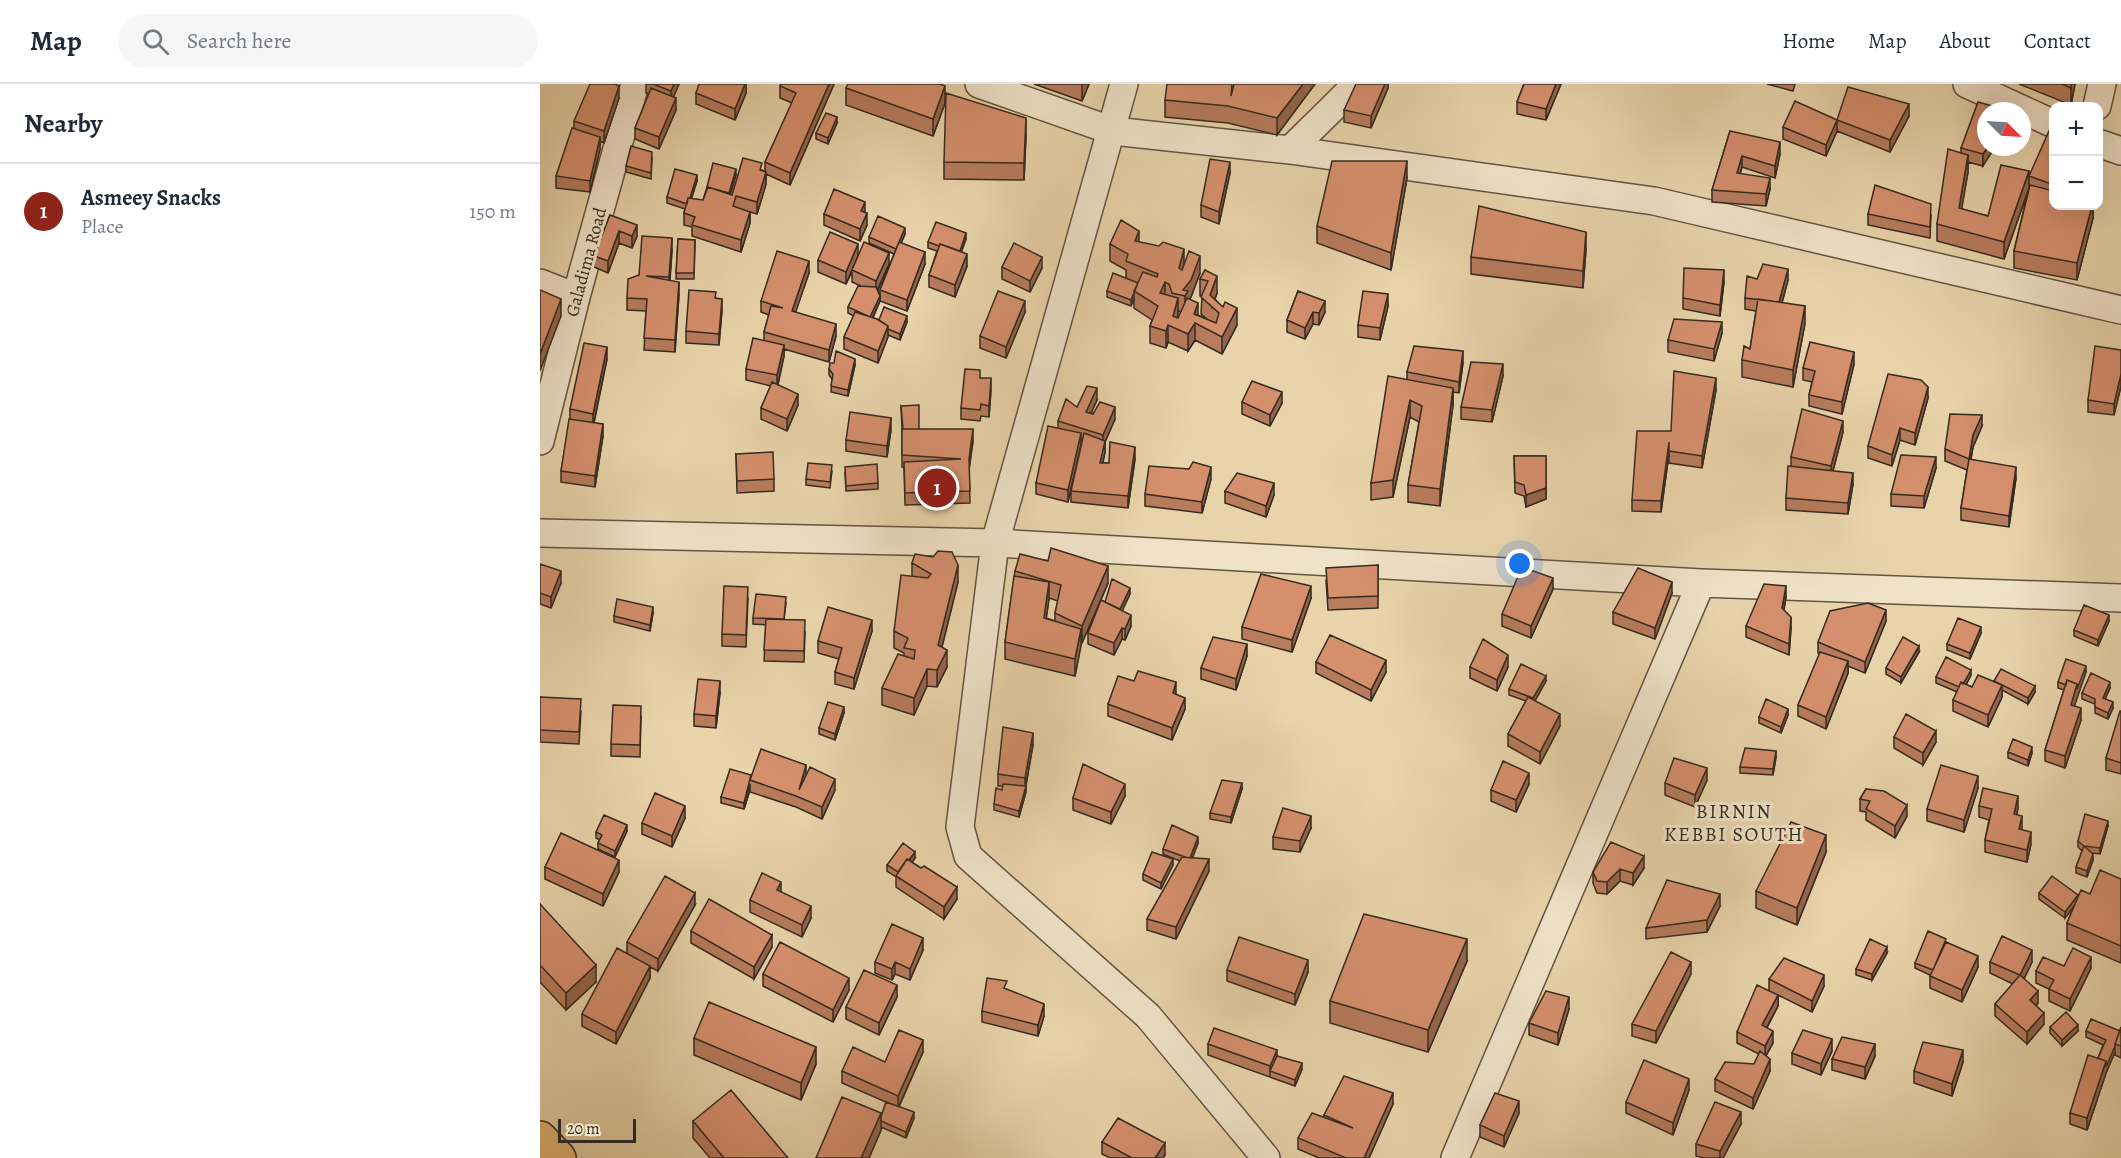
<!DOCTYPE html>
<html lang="en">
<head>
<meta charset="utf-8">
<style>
  body { margin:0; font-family:Alegreya,serif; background:#f6f6f7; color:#1f2937 }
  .controls { position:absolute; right:18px; top:18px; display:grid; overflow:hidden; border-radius:12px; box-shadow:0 6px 24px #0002 }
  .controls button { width:54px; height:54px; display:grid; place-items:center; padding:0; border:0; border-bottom:2px solid #e0e1e3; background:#fff; color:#1f2937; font:30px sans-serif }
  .compass { position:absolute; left:1437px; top:18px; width:54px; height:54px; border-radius:50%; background:#fff; box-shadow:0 6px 24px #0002; rotate:114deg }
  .scale { position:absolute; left:18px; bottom:15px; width:78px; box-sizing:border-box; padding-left:6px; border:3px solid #352b1e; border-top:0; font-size:16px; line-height:21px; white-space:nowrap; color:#352b1e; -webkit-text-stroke:4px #f0e2c8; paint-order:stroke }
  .you { position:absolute; left:980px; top:480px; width:21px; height:21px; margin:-15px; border:4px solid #fff; border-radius:50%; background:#1a73e8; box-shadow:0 0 0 9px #1a73e833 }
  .badge { display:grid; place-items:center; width:39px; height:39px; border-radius:50%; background:#8f2418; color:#fff; font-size:20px; font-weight:700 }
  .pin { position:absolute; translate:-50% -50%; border:3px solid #fff; box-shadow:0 2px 6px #0006 }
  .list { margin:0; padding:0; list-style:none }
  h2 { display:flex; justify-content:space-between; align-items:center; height:78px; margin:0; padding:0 24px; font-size:26px }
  h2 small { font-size:20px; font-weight:400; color:#747a83 }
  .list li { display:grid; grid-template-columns:39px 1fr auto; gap:18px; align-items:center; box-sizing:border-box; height:96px; padding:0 24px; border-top:2px solid #e0e1e3 }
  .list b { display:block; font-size:22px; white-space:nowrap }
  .list p { margin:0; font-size:20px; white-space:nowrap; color:#747a83 }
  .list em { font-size:20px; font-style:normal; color:#747a83 }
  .icon { flex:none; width:33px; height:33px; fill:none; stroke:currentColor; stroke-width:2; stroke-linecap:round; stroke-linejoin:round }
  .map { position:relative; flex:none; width:1581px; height:1074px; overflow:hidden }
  header { display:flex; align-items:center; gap:36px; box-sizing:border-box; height:84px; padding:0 30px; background:#fff; border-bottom:2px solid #e0e1e3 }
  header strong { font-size:28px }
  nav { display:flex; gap:33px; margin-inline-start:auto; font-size:21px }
  .search { width:420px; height:54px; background:#f6f6f7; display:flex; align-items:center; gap:15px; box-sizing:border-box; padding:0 21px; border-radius:33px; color:#747a83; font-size:22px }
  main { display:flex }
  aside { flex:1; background:#fff }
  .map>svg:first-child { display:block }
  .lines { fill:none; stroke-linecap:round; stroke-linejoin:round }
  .minor-casing { stroke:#625541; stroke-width:30 }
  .primary-casing { stroke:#352b1e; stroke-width:36 }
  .minor { stroke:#f0e2c8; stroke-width:27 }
  .primary { stroke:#e4ba76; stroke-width:33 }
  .wall { fill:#b77b5e; stroke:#352b1e; stroke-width:1.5; fill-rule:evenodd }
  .shaded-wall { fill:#95644c; stroke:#352b1e; stroke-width:1.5 }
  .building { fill:#d58f6d; stroke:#352b1e; stroke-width:1.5 }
  .labels { text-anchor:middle; stroke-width:6; stroke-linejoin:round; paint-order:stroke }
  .street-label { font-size:18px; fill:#352b1e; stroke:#f0e2c8 }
  .neighbourhood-label { font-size:20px; letter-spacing:1.5px; fill:#352b1e; stroke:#f0e2c8 }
</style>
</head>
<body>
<header>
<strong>Map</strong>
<div class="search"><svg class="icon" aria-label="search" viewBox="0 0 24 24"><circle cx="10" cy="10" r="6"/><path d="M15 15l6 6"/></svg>Search here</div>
<nav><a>Home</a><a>Map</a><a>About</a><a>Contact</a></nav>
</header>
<main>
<aside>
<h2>Nearby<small></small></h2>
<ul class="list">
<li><span class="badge">1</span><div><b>Asmeey Snacks</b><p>Place</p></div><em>150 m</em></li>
</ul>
</aside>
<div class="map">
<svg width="1581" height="1074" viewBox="0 0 1581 1074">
  <rect width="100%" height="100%" fill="#e8d3ab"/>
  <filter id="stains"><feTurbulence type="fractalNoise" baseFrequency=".00333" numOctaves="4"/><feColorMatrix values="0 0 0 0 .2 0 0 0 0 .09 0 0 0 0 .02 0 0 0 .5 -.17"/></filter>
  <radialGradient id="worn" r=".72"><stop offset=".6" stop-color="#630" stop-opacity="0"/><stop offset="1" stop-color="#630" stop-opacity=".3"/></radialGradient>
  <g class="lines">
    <defs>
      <path id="minor" d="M439,0L573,47L750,66L1114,117L1581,226
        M584,0L455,459L420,743L428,772L608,932L726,1074
        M1427,0L1514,40
        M1557,22L1562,0
        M1558,59L1581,67
        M750,66L817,0
        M0,199L36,213
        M0,357L36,213L95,0
        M0,449L455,459L1161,499L1581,514
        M915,1074L1161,499"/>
      <path id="primary" d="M0,1054L19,1074"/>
    </defs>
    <use href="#minor" class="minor-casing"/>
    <use href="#primary" class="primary-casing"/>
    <use href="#minor" class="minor"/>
    <use href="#primary" class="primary"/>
  </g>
  <path class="wall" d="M106,0H139L133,13L136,26L119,65L95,55V44L109,10L106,9Z
    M206,0V9L195,36L156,20V9Z
    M241,0H294L250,101L226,90V100L217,130L210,128V139L201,168L152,152V143L144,141V129L145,125L127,119V113L157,97L151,115L163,116L167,103L196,91L190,111H192L222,86L225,88V78L252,19L240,14V2Z
    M494,0H549L542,17Z
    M775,0L737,51L688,39L625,33V16Z
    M848,0V4L831,44L804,38V26Z
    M984,0H1021L1006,36L977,30V18Z
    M1227,0H1255L1253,7Z
    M1479,0H1535L1531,21Z
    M306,4L405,19L393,52L306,21Z
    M79,14L64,59L60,57V65L50,108L16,104V92L34,45V37Z
    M1446,27L1443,82L1428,78V88L1421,125L1448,132L1489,92L1514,49V122H1553V134L1537,196L1474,184V167L1488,107L1464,175L1397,157V140L1421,69V64Z
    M1369,32L1350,68L1297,47L1286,72L1243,55V43L1297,36Z
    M297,39L288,60L276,55V49Z
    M1190,47L1240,70L1235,94L1202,83L1200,90L1230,105L1226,122L1172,118V106Z
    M486,51L484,96L404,95V78Z
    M112,74L111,95L86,88V82Z
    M690,89L679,140L661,133V121Z
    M867,94L851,186L777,159V142Z
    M284,130L327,141L320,157L284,141Z
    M1328,130L1391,131L1390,154L1328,141Z
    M70,131L97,152L92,164L79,159L68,189L54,183V172Z
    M365,150L361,159L385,180L367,227L340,217V206L354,170L329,159V153Z
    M138,155L155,156L154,195H136Z
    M426,155L421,168L427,182L415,213L389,203V191L397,167L388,164V158Z
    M599,158L644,181L660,189L651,213L649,215L658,231L667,235L661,230L662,212H660V195L665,186L677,209L675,215L697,241L682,270L655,256L648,267L628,258L626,264L610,259V242L612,236L594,224V214L591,222L567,213V207L586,194V186L570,177V160ZM638,227L641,228L638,234H637Z
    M1046,165L1043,204L931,190V173Z
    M132,166L130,197L139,210L135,268L104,266L106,227L87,226V214L99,191Z
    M318,170L349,180L338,206L340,217L333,234L339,236L367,238L360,256L348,251L338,279L304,265V253L314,232L308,229V223L321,202L312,198V188L306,200L278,188V176Z
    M462,183L502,184L490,208L462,195Z
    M269,189L255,228L296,252L289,278L244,265V272L238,301L258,321L247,347L221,335V324L231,302L206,296V285L224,256V248L229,231L221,228V217Z
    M1217,195L1248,196L1242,219L1265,239L1253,303L1202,293V276L1210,265L1216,227L1205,225V214Z
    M1184,198L1180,232L1143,225V214Z
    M758,207L785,228L779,241L773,240L765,255L747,248V236Z
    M176,214L182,226L179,261L146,259V247Z
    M848,222L840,256L818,253V241Z
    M485,228L466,274L440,264V252Z
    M1182,249L1174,277L1128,268V256Z
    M1581,266V302L1574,331L1548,328V316Z
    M67,275L54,339L63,352L55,403L21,398V387L30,335V325Z
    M923,279L919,309L913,308V321L900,422L868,418V401L879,338L870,333L853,413L831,416V399L867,295V288Z
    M1314,280L1302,330L1269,322V311L1272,298L1263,296V284Z
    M315,281L308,312L291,308L292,295L289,291V285Z
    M963,292L952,338L921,335V323Z
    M440,294L451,306L449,333L441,332L440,337L421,335V324Z
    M1176,306L1162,384L1129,379V370L1121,428L1092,427V416L1131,347Z
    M1388,314L1375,361L1360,356L1352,382L1328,374V362Z
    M557,316L551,329L575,335L565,358V368L563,379H569L595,375L588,424L531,418V407L542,356H541L528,418L496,410V399L518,344V337L537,323Z
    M702,318L742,319L730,342L702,330Z
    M361,322L379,345L433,357L429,385L430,419L365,421L364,383H362V345Z
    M1442,342L1433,363L1431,375L1476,394L1469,443L1421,436V424L1427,386L1405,377V365Z
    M351,346L347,373L306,367V356Z
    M1303,348L1293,387L1313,400L1308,430L1246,426V414L1251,383V373Z
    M196,370L234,395V407L197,409Z
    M974,372H1006V415L986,423L984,412L975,409Z
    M1396,384L1384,424L1351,422V410Z
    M649,385L671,395L662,429L605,422V410Z
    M292,387L290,404L266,401V395Z
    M305,389L338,399V405L306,407Z
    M685,407L734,411L726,433L685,419Z
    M372,479L418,498L402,563L407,583L397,603L387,602L374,631L342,621V604L364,572V569L354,564V547L372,492Z
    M0,480L21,499L11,524L0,520Z
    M838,481V524L788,526L786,496Z
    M475,487L568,499L561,516L565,518L590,510L582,526L591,542L585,556L582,555L574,571L548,560V549L559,520L542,559H541L535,592L465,575V558ZM509,514L518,517L515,529V537L506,534Z
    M1013,505L991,554L962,542V530Z
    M1132,509L1115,555L1073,540V528Z
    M1246,513L1244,526L1251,544L1249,571L1206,553V542Z
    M771,514L752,568L702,555V543Z
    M208,515L206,563L182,562V550Z
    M246,519L244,535L265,548L264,578L224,577L226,541L213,540V534Z
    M113,529L110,547L74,538V532Z
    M1346,537L1325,589L1308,582V589L1286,645L1258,632V621L1280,570L1278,569V558Z
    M1569,537L1558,562L1534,552V546Z
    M332,547L314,605L295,600V588L299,575L278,569V557Z
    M1441,549L1430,575L1407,566V560Z
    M1379,568L1361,599L1346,590V584Z
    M707,572L696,606L661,595V584Z
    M776,578L846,588L831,617L776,589Z
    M930,583H968L957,607L930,594Z
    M1546,588L1534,622L1541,636L1525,684L1505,677V666L1524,606L1518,604V598Z
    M1431,591L1426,601L1432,603L1454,598V597L1495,608L1488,620L1462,606V613L1448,643L1413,627V616L1417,608L1396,599V593Z
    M1006,597L995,617L1020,642L1000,680L968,662V650L986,617L969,611V605Z
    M1570,604L1565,615L1573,624L1568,635L1555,629V620L1542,615V609Z
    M180,609L176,644L154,642V630Z
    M636,610L645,625L632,656L568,632V620Z
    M0,613L41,627L39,660L0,658Z
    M1581,627V690L1566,686V674Z
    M304,629L295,656L279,650V644Z
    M1248,631L1241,649L1219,639V633Z
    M101,633L100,673L71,672V660Z
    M1354,653L1396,658L1383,681L1354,664Z
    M493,661L486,702V708L479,733L454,726V720L462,706L463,702H458V690Z
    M1468,668L1492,669L1488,682L1468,674Z
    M1236,673L1233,691L1200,689V683Z
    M211,691H266L295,706L282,735L256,723L210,708V706L204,725L181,719V713Z
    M1167,696L1155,723L1125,711V699Z
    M989,700L976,728L951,717V706Z
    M1438,704L1424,748L1387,737V725Z
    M702,705L691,739L670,735V729Z
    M1326,705L1367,732L1355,754L1326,736V728L1320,727V715Z
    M585,712L571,740L533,726V714Z
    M1439,722L1478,724L1477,731L1482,744L1481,746L1491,760L1487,778L1445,768V756L1449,736L1439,733Z
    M145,734L132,763L102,750V739Z
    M1568,742L1560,770L1552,769L1553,776L1547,793L1536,789V783L1542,767L1538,763V757Z
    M771,744L760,768L733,765V753Z
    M87,747L75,773L58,765V759L60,756L56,754V748Z
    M658,759L652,774L669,787L636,855L607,846V835L640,777L623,770V765Z
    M1286,768L1257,841L1216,824V807Z
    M375,774L372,778L417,815L404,835L356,803V793L347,787V781Z
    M633,781L621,805L603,796V790Z
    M5,783L79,788L63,822L5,795Z
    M1104,784L1093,801L1080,797L1067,810L1057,809L1053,799V788Z
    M1581,795V879L1527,856V839L1535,820L1525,834L1499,815V809L1538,815Z
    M241,808L271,834L262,853L210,828V816Z
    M0,820L56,898L26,926L0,898Z
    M155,821L118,887L110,883V894L76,960L42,942V930L87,870V858Z
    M1180,822L1167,848L1106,855V844Z
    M151,847L232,863L214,895L151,859Z
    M1406,858L1438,883L1422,918L1390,904V891L1375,884V879Z
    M383,866L370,896L355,890L352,896L335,889V878Z
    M1347,869L1332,896L1316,891V885Z
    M927,877L888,968L790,939V917Z
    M1450,878H1492L1484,895L1498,919L1496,922L1504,940L1487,960L1455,932V920L1473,900L1450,889Z
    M1524,882L1551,884L1530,927L1509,917V905L1496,899V887Z
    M687,886L768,888L755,921L687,897Z
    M223,890L309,906L293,938L223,902Z
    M1151,890L1116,959L1092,952V940Z
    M1229,895L1284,902L1272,928L1238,911V922L1227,944L1233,959L1226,972L1230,987L1213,1025L1175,1007V995L1214,980L1219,970L1197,959V948L1229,907Z
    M467,906L504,932L498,952L442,938V927Z
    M357,913L339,951L306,935V923Z
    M1029,925L1018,961L989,951V939Z
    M1510,943L1538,947L1522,962L1510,949Z
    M1581,943V974L1575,971V968L1566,989L1547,1046L1530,1040V1029L1558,974L1563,961L1546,953V947H1580Z
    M154,954L276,980L261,1016L154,971Z
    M668,960L737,972L762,985L755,1002L668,971Z
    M1292,967L1281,991L1252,980V969Z
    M383,968L359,1023L374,1034L366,1054L341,1043V1046L329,1074H276L341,1033L346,1018L302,999V987L345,978Z
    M1335,972L1325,995L1292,986V975Z
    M1423,978L1412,1012L1374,999V987Z
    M1149,1006L1133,1051L1086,1029V1018Z
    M853,1020L829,1074H779L758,1065V1054L784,1034V1031Z
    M979,1029L964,1063L940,1053V1041Z
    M153,1037L248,1074H170L153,1054Z
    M1201,1040L1183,1074H1164L1156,1072V1060Z
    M562,1058L625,1071L623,1074H570L562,1070Z"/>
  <path class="shaded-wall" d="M134,0H139L131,19V7Z
    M205,0H206V9L195,36V25Z
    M289,0H294L250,101V89Z
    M542,0H549L542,17Z
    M763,0H775L737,51V34Z
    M845,0H848V4L831,44V32Z
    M1016,0H1021L1006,36V25Z
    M1531,0H1535L1531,21Z
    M79,2V14L64,59V47Z
    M405,2V19L393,52V35Z
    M136,14V26L119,65V53Z
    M1369,20V32L1350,68V56Z
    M297,33V39L288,60V54Z
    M486,34V51L484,96V79Z
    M1297,36V47L1286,72V61Z
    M60,53V65L50,108V97Z
    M1240,58V70L1235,94V82Z
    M1448,63H1455L1443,82V70Z
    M1560,69V80L1558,85V74Z
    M1428,71V88L1419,141V124Z
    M1202,72V83L1197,101V89Z
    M867,77V94L851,186V169Z
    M690,78V89L679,140V128Z
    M196,85V91L189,115V109Z
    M1489,87V104L1464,175V158Z
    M226,88V100L217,130V118Z
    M157,91V97L148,126V120Z
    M1230,94V105L1226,122V110Z
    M325,118V129L321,127Z
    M1552,122H1553V134L1537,196V179Z
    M210,128V139L201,168V156Z
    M327,129V141L320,157V145Z
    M97,141V152L92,164V152Z
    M365,144V150L356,171V165Z
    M79,147V159L68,189V177Z
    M599,147V164L595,157Z
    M1046,148V165L1043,204V187Z
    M426,149V155L419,175V169Z
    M132,154V166L129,205V193Z
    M318,160V172L306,200V188Z
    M644,165V182L639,201V184Z
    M385,168V180L367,227V216Z
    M349,169V180L336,209V197Z
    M427,170V182L415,213V201Z
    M660,172V189L651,213L648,217L645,229V212L643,206Z
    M502,173V184L490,208V197Z
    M269,177V189L252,239V227Z
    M1248,185V196L1239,229V218Z
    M1184,186V198L1180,232V221Z
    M677,192V209L672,223L670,211Z
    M139,198V210L135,268V256Z
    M625,198V215L620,209Z
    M594,208V214L591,222V216Z
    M848,210V222L840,256V244Z
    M340,212V217L330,239V233Z
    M638,214V231L635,244L633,232Z
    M21,215V232L0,287V270Z
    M182,215V226L179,261V250Z
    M485,217V228L466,274V263Z
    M785,217V228L779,241V229Z
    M658,219V236L655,239V256L648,267V250Z
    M1265,222V239L1253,303V286Z
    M697,224V241L682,270V253Z
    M773,228V240L765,255V244Z
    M367,232V238L360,256V250Z
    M1182,238V249L1174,277V265Z
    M296,240V252L289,278V266Z
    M628,241V258L626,264V247Z
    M348,242V253L338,279V267Z
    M244,261V272L237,303V291Z
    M67,263V275L53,342V330Z
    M923,267V279L919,309V298Z
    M1314,268V280L1302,330V318Z
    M315,275V281L308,312V306Z
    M963,280V292L952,338V326Z
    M1581,290V302L1574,331V320Z
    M451,294V306L449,333V322Z
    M1176,294V306L1162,384V372Z
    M1388,303V314L1375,361V349Z
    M557,304V316L546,340V328Z
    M913,304V321L900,422V405Z
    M742,308V319L730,342V331Z
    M258,310V321L247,347V335Z
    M870,316V333L853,413V396Z
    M575,323V335L565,358V368L560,391V379L563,363V351Z
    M1442,331V342L1433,363L1429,386V375L1433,351Z
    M351,334V346L347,373V362Z
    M1303,337V348L1291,394V382Z
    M63,340V352L55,403V392Z
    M1360,344V356L1352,382V371Z
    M433,345V357L429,387V375Z
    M541,349V361L528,418V406Z
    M1129,358V370L1121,428V417Z
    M595,363V375L588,424V412Z
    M1396,373V384L1384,424V412Z
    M671,383V395L662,429V418Z
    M1476,383V394L1469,443V432Z
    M1313,389V400L1308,430V419Z
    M734,399V411L726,433V422Z
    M1006,404V415L986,423V411Z
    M418,481V498L398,578V561Z
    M568,482V499L542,559V542Z
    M21,487V499L11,524V513Z
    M1013,494V505L991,554V542Z
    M509,498V515L504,551V534Z
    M1132,498V509L1115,555V544Z
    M771,502V514L752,568V556Z
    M1246,502V513L1242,536V524Z
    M590,504V510L579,534V528Z
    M113,523V529L110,547V541Z
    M1346,526V537L1325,589V578Z
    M591,531V542L585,556V545Z
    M1569,531V537L1558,562V556Z
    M1251,533V544L1249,571V560Z
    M332,536V547L314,605V594Z
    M1441,543V549L1430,575V569Z
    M582,544V555L574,571V559Z
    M541,545V562L535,592V575Z
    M707,560V572L696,606V595Z
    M1379,562V568L1361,599V593Z
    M407,566V583L397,603V586Z
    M968,571V583L957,607V596Z
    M846,576V588L831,617V606Z
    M1308,577V589L1286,645V633Z
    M1546,582V588L1531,632V621L1537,600Z
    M387,585V602L374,631V614Z
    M1431,586V591L1421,610V604Z
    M1006,592V597L993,620V614Z
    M180,597V609L176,644V632Z
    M636,598V610L633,621V609Z
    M1570,598V604L1563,620V614Z
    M1462,601V613L1448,643V631Z
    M1495,602V608L1488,620V614Z
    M645,614V625L632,656V644Z
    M1573,618V624L1568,635V629Z
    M304,623V629L295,656V650Z
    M1541,624V636L1525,684V672Z
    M1248,625V631L1241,649V643Z
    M1020,630V642L1000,680V668Z
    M1396,647V658L1383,681V669Z
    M493,649V661L485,705V694Z
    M1492,663V669L1488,682V676Z
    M1236,667V673L1233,691V685Z
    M266,681V692L259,706Z
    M1167,684V696L1155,723V711Z
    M989,689V700L976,728V716Z
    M1438,692V704L1424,748V736Z
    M295,695V706L282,735V723Z
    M702,699V705L691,739V733Z
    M210,700V706L204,725V719Z
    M585,700V712L571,740V728Z
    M486,702V708L479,733V727Z
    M1478,712V724L1474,742V730Z
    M1367,721V732L1355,754V742Z
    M145,722V734L132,763V752Z
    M771,732V744L760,768V757Z
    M1482,732V744L1479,757V745Z
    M1568,737V742L1560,770V764Z
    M87,741V747L75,773V767Z
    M1491,748V760L1487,778V766Z
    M1286,751V768L1257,841V824Z
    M658,753V759L650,781V775Z
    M375,768V774L360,795V790Z
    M1553,770V776L1547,793V787Z
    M1104,772V784L1093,801V789Z
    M633,775V781L621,805V799Z
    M669,775V787L636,855V843Z
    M79,776V788L63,822V810Z
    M1080,785V797L1067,810V798Z
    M241,798V809L237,806Z
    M417,803V815L404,835V823Z
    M155,809V821L118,887V875Z
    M1180,810V822L1167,848V836Z
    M1538,811V817L1525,834V828Z
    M271,822V834L262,853V841Z
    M232,851V863L214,895V883Z
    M383,854V866L370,896V885Z
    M927,855V877L888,968V946Z
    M1347,863V869L1332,896V890Z
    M1492,866V878L1480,903V891Z
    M1438,872V883L1422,918V906Z
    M1551,873V884L1530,927V915Z
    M768,876V888L755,921V910Z
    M355,878V890L352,896V885Z
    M1151,878V890L1116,959V947Z
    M56,881V898L26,926V909Z
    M110,882V894L76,960V948Z
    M1284,891V902L1272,928V917Z
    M309,894V906L293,938V926Z
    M357,901V913L339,951V939Z
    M1498,907V919L1490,928V916Z
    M1238,911V922L1222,952V941Z
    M1029,913V925L1018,961V949Z
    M504,920V932L498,952V941Z
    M1504,929V940L1487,960V948Z
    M1538,941V947L1522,962V956Z
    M1233,947V959L1225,973V962Z
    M1292,955V967L1281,991V980Z
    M383,956V968L358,1024V1012Z
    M1335,960V972L1325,995V983Z
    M1575,962V968L1566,989L1547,1046V1034L1566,977Z
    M276,963V980L261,1016V999Z
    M737,966V978L730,987V993V982Z
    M1423,966V978L1412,1012V1000Z
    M1230,975V987L1213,1025V1014Z
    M762,979V985L755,1002V996Z
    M1149,995V1006L1133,1051V1039Z
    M853,1009V1020L829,1074H824Z
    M979,1017V1029L964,1063V1052Z
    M374,1028V1034L366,1054V1048Z
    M1201,1028V1040L1183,1074H1180V1067Z
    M341,1029V1046L329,1074H321Z
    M625,1059V1071L623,1074H615Z"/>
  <path class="building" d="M50,0H75L79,2L64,47L34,37Z
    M113,0H134L131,7Z
    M159,0H205L195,25L156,9Z
    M241,0H289L250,89L225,78L256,9L240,2Z
    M308,0H400L405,2L393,35L306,4Z
    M627,0H692L691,12L694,0H763L737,34L688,22L625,16Z
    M816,0H845L831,32L804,26Z
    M984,0H1016L1006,25L977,18Z
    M1522,0H1531V4Z
    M1308,3L1369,20L1350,56L1297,36Z
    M111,4L136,14L119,53L95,44Z
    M406,9L486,34L484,79L404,78Z
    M1255,17L1297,36L1286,61L1243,43Z
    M1438,18L1470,27H1446V63H1448L1443,70L1421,64Z
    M286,29L297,33L288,54L276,49Z
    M32,44L60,53L50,97L16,92Z
    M1190,47L1240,58L1235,82L1202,72L1197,89L1230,94L1226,110L1172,106Z
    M1509,47L1514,49V101L1489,92Z
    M91,62L112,68L111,89L86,82Z
    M1408,65L1428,71L1419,124L1448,132L1461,81L1489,87L1464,158L1397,140Z
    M203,74L222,79L220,86L226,88L217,118L196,112L193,122L210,128L201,156L152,141L155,133L144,129L148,114L163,116L168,103L192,111Z
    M670,75L690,78L679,128L661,121Z
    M792,77H867L851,169L777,142Z
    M173,79L196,85L189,109L167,103Z
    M135,85L157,91L150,114H148L147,120L127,113Z
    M1335,101L1391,120L1390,143L1328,130Z
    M1490,101L1514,107V122H1552L1537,179L1474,167Z
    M294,105L325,118L321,127L327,129L320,145L284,130Z
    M939,122L1046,148L1043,187L931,173Z
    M70,131L97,141L92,152L79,147L68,177L54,172Z
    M338,132L365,144L356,165L329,153Z
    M581,136L599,147L595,157L619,162L623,158L644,165L639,184L642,186L649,167L660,172L651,196L643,206L648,207L645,212L632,209L629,200L625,198L620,209L638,214L633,232L638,234L647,214L658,219L654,230L676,239L679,229L661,213L668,197L660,195L665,186L677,192L670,211L683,223L685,218L697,224L682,253L655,239L648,250L628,241L626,247L610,242L618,222L594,207L603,188L617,193L618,190L586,177L588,170L570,160Z
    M396,138L426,149L420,167L400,160L399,162L388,158Z
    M290,148L318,160L306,188L278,176Z
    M102,152L132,154L129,193L106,192L139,198L135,256L104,254L107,215L87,214L88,195L99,191Z
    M138,155L155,156L154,189H136Z
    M324,158L349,169L336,197L312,186Z
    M359,158L385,168L367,216L340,206Z
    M474,159L502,173L490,197L462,183Z
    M400,160L427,170L415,201L389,191Z
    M237,167L269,177L252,227L296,240L289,266L224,248L231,222L243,224L221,217Z
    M1223,180L1248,185L1239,218L1205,214L1207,192L1217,195Z
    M1144,184L1184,186L1180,221L1143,214Z
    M573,189L598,199L591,216L567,207Z
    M318,202L336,203L340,212L330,233L308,223Z
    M0,206L21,215L0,270Z
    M149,206L176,208L175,214L182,215L179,250L146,247Z
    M458,207L485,217L466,263L440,252Z
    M758,207L785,217L779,229L773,228L765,244L747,236Z
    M823,207L848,210L840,244L818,241Z
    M1218,215L1265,222L1253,286L1202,276L1204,262L1210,265Z
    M344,223L367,232L360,250L348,245V242L339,236Z
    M315,228L337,235L348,242L338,267L304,253Z
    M1134,235L1182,238L1174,265L1128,256Z
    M213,254L244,261L237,291L206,285Z
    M1270,258L1314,268L1302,318L1269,311L1275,287L1263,284Z
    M44,259L67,263L53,330L30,325Z
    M874,262L923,267L919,298L867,288Z
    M1555,262L1581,266V290L1574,320L1548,316Z
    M296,267L315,275L308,306L291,302L293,290L289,285L290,279H294Z
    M931,278L963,280L952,326L921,323Z
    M425,285L440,286V294H451L449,322L441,320L440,326L421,324Z
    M1134,287L1176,294L1162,372L1129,367V358L1121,417L1092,416L1097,347H1131Z
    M1348,290L1381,296L1388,303L1375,349L1360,344L1352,371L1328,362Z
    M848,292L913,304L900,405L868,401L882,322L870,316L853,396L831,399Z
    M712,297L742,308L730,331L702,318Z
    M232,298L258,310L247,335L221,324Z
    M547,302L557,304L546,328L553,330L560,318L575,323L563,351L518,337L526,315L537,323Z
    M379,321V345H363L361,322Z
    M1262,325L1303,337L1291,382L1251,373Z
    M310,328L351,334L347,362L306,356Z
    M1410,330L1442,331L1433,351L1429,375L1405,365Z
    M29,335L63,340L55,392L21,387Z
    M508,342L541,349L528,406L496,399Z
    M362,345H433L429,375L430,407L365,409L364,378L421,375L362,371Z
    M544,349L565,357L560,379H569L570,358L595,363L588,412L531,407Z
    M233,368L234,395L197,397L196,370Z
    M1361,371L1396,373L1384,412L1351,410Z
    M974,372H1006V404L986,411L984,401L975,398Z
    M1429,375L1476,383L1469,432L1421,424Z
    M653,378L671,383L662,418L605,410L609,382L649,385Z
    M268,379L292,381L290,398L266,395Z
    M337,380L338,399L306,402L305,383Z
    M1248,382L1313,389L1308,419L1246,414Z
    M697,389L734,399L726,422L685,407Z
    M511,464L568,482L542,542L515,529L521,501L475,487L480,470L508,477Z
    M398,467L412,468L418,481L398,561L407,566L397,586L387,585L374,614L342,604L358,570L374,575L375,566L364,564L368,554L354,547L361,491L388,494L391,490L372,479L375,470L393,473Z
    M0,480L21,487L11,513L0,509Z
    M838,481V512L788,514L786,484Z
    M982,483L1013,494L991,542L962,530Z
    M1098,484L1132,498L1115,544L1073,528Z
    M721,490L771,502L752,556L702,543Z
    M474,492L509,498L504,534L541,545L535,575L465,558Z
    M572,495L590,504L580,525L565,518Z
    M1224,500L1246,502L1242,524L1251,533L1249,560L1206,542Z
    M184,502L208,503L206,551L182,550Z
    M216,510L246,513L244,535L213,534Z
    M77,515L113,523L110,541L74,532Z
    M561,516L591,531L585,545L582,544L574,559L548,549Z
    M1328,519L1346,526L1325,578L1278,558L1290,527Z
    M1544,521L1569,531L1558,556L1534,546Z
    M288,523L332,536L314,594L295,588L302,564L278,557Z
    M1418,534L1441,543L1430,569L1407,560Z
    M226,535L265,536L264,567L224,566Z
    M790,551L846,576L831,606L776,578Z
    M673,553L707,560L696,595L661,584Z
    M1363,553L1379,562L1361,593L1346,584Z
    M943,555L968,571L957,596L930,583Z
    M1280,568L1308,577L1286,633L1258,621Z
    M1406,573L1431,586L1423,600L1421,598L1419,603L1396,593Z
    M1526,575L1546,582L1537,605V600L1527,596L1526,601L1518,598Z
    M981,580L1006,592L993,614L969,605Z
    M1461,585L1495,602L1488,614L1454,597Z
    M598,587L636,598L633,609L645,614L632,644L568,620L578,592L594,597Z
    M1551,589L1570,598L1563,614L1573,618L1568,629L1555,623V615L1542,609Z
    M1438,591L1462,601L1448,631L1413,616L1421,598L1432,603Z
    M158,595L180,597L176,632L154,630Z
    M1527,596L1537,600L1531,621L1541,624L1525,672L1505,666Z
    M0,613L41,615L39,648L0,646Z
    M988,613L1020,630L1000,668L968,650Z
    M1226,615L1248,625L1241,643L1219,633Z
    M288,618L304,623L295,650L279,644Z
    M73,621L101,622L100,661L71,660Z
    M1580,627H1581V679L1566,674Z
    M1366,630L1396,647L1383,669L1354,653Z
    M463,643L493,649L485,694L458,690Z
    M1473,655L1492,663L1488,676L1468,668Z
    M1205,664L1236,667L1233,685L1200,683Z
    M221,665L266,681L259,706L270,683L295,695L282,723L256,712L210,696Z
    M1134,674L1167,684L1155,711L1125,699Z
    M963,677L989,689L976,716L951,706Z
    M543,680L585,700L571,728L533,714Z
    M1401,681L1438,692L1424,736L1387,725Z
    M190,685L211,691L204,719L181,713Z
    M682,696L702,699L691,733L670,729Z
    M463,700L486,702L479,727L454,720L456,704L462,706Z
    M1443,704L1478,712L1474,730L1482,732L1479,745L1491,748L1487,766L1445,756L1452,725L1439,722Z
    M1326,705L1344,707L1367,721L1355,742L1326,725L1330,717L1320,715Z
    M115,709L145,722L132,752L102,739Z
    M743,724L771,732L760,757L733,753Z
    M1545,730L1568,737L1560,764L1544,762L1538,757Z
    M64,731L87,741L75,767L58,759L62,751L56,748Z
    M1251,738L1286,751L1257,824L1216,807Z
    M632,741L658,753L650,774L645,773L623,765Z
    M21,749L79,776L63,810L5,783Z
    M1071,758L1104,772L1093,789L1080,785L1067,798L1057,797L1053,788Z
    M363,759L375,768L369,776L367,775L358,788L347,781Z
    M1544,762L1553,770L1547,787L1536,783Z
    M612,768L633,775L621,799L603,790Z
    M642,773L669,775L636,843L607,835Z
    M367,775L381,784L384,782L417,803L404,823L356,792Z
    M1560,786L1581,795V862L1527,839L1541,806L1550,810Z
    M222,789L241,798L237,806L271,822L262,841L210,816Z
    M125,792L155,809L118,875L87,858Z
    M1512,792L1538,811L1525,828L1499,809Z
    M1127,796L1180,810L1167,836L1106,844Z
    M169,815L232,851L214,883L151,847Z
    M0,820L56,881L26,909L0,881Z
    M824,830L927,855L888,946L790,917Z
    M352,840L383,854L370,885L355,878L352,885L335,878Z
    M1388,847L1406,855L1393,886L1375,879Z
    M1462,852L1492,866L1480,891L1450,878Z
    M699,853L768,876L755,910L687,886Z
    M1330,855L1347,863L1332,890L1316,885Z
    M240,858L309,894L293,926L223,890Z
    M1406,858L1438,872L1422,906L1390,892Z
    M77,864L110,882L76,948L42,930Z
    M1533,864L1551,873L1530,915L1509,905L1514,896L1496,887L1503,873L1524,882Z
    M1131,868L1151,878L1116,947L1092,940Z
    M1244,874L1284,891L1272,917L1229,895Z
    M324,886L357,901L339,939L306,923Z
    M1480,891L1498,907L1490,916L1504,929L1487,948L1455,920Z
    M447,894L467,897L464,904L504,920L498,941L442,927Z
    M1217,901L1238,911L1222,941L1233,947L1225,962L1197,948Z
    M1006,907L1029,913L1018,949L989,939Z
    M169,918L276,963L261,999L154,954Z
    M1526,928L1538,941L1522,956L1510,943Z
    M1551,935L1580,947L1575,960V962L1566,983V977L1558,974L1566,956L1546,947Z
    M1581,943V962L1575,960Z
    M674,944L737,966L730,982L668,960Z
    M359,946L383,956L358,1012L302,987L313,963L345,978Z
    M1263,946L1292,955L1281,980L1252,969Z
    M1302,953L1335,960L1325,983L1292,975Z
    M1383,958L1423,966L1412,1000L1374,987Z
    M1220,967L1230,975L1213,1014L1175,995L1185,978L1214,980Z
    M1548,971L1566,977L1547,1034L1530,1029Z
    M737,972L762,979L755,996L730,987Z
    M1104,976L1149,995L1133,1039L1086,1018Z
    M804,992L853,1009L824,1074H806L758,1054L772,1029L813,1044L784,1031Z
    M191,1006L248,1074H184L153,1037Z
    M955,1009L979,1017L964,1052L940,1041Z
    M302,1013L341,1029L321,1074H276Z
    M346,1018L374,1028L366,1048L341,1037V1033Z
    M1175,1018L1201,1028L1180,1067L1156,1060Z
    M578,1034L625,1059L615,1074H592L562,1058Z"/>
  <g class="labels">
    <g class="street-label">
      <text transform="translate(46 178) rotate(-75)" y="6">Galadima Road</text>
    </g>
    <g class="neighbourhood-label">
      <text x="1194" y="734">BIRNIN<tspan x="1194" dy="23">KEBBI SOUTH</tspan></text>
    </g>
  </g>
  <rect width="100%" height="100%" filter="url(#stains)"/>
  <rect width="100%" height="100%" fill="url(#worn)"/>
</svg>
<div class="controls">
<button>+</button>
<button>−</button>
</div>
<svg class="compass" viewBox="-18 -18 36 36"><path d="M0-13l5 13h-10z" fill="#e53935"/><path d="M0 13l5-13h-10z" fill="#747a83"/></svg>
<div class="scale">20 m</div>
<div class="you"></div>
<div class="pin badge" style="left:397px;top:404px">1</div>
</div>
</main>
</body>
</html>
